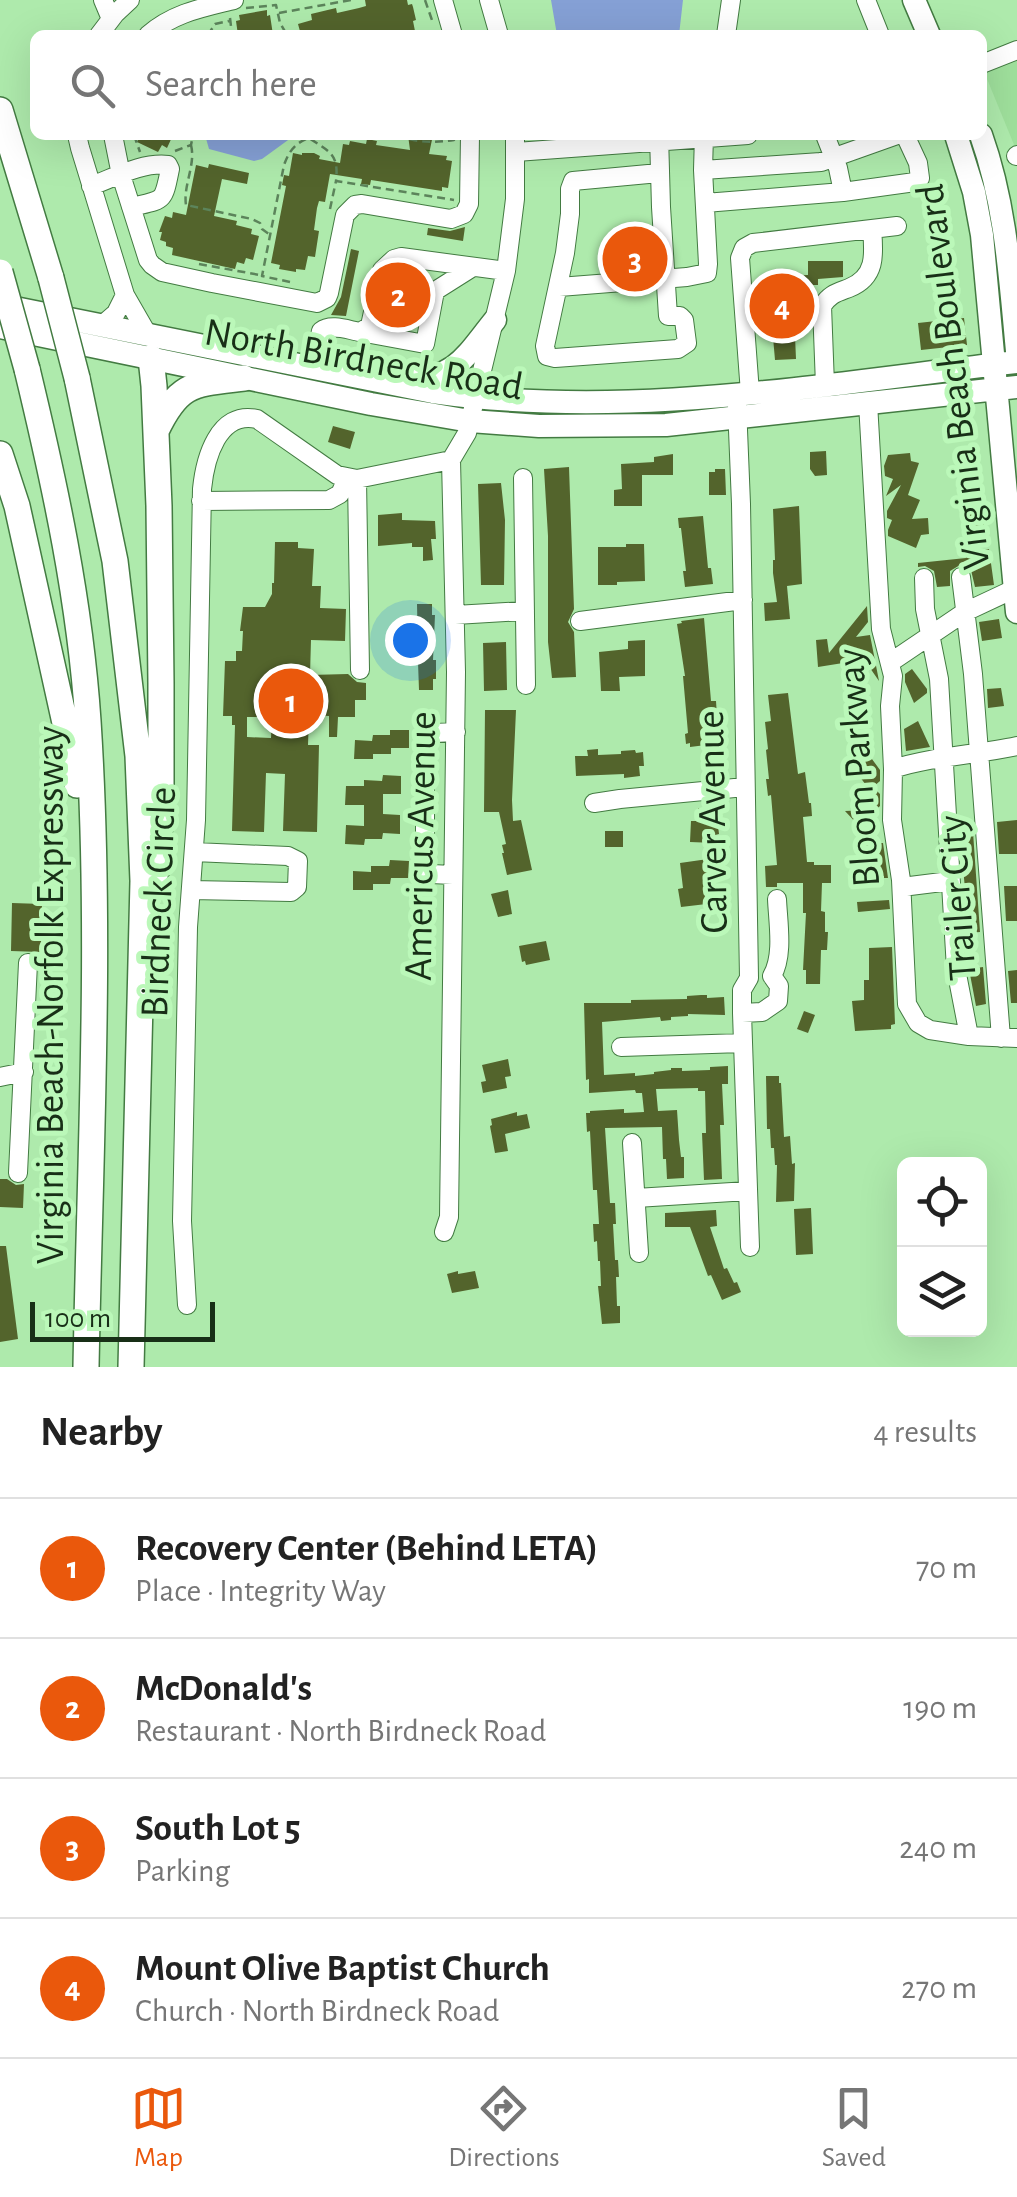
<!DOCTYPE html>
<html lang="en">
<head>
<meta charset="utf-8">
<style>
  body { margin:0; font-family:"Alegreya Sans",sans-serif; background:#f2f2f2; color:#222 }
  .controls { position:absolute; right:30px; bottom:30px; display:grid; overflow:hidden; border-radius:15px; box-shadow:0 10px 40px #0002 }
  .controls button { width:90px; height:90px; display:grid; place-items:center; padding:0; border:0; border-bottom:2px solid #e0e0e0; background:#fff; color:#222; font:50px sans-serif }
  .scale { position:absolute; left:30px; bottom:25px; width:185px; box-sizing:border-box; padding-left:10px; border:5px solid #182f17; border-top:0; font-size:28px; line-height:35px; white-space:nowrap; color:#182f17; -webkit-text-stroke:8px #bbf8b9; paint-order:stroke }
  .you { position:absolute; left:410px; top:640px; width:35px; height:35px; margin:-25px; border:8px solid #fff; border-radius:50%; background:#1a73e8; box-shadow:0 0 0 15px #1a73e833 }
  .badge { display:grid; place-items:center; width:65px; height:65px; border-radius:50%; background:#ea580c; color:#fff; font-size:32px; font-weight:700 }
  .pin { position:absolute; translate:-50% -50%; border:5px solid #fff; box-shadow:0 2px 10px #0006 }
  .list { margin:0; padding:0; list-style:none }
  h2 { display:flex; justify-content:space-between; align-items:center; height:130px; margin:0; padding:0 40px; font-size:42px }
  h2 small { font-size:32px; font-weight:400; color:#767676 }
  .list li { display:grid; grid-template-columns:65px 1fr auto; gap:30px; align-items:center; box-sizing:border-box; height:140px; padding:0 40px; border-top:2px solid #e0e0e0 }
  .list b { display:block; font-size:38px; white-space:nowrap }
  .list p { margin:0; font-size:32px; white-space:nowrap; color:#767676 }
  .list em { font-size:32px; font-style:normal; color:#767676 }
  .icon { flex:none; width:55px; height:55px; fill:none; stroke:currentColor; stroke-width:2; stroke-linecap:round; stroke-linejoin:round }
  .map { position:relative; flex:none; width:1017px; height:1367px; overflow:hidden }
  .search { position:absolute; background:#fff; box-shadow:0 10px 40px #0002; left:30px; right:30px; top:30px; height:110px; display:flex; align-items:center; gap:25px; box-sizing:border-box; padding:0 35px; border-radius:15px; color:#767676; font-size:38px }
  .sheet { height:690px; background:#fff }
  nav { display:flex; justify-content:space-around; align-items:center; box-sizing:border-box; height:140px; border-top:2px solid #e0e0e0; background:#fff; font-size:28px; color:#767676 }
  nav a { display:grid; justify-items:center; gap:5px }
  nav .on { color:#ea580c }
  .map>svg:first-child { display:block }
  .built { fill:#9fe09c }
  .water { fill:#85a0d5 }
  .building { fill:#53642c; fill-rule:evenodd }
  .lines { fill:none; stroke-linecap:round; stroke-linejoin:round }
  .minor-casing { stroke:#437b42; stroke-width:20 }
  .major-casing { stroke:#437b42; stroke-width:25 }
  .highway-casing { stroke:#437b42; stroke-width:28 }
  .path { stroke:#5c845b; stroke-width:2.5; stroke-dasharray:8 5; stroke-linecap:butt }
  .minor { stroke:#fff; stroke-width:18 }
  .major { stroke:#fff; stroke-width:22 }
  .highway { stroke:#fff; stroke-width:25 }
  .highway-bridge-casing { stroke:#437b42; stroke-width:28; stroke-linecap:butt }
  .highway-bridge { stroke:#fff; stroke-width:25 }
  .labels { text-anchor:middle; stroke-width:10; stroke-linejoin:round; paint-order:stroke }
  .street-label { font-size:40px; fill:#182f17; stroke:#bbf8b9 }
</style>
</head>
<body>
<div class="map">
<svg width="1017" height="1367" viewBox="0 0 1017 1367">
  <rect width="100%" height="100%" fill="#aeeaac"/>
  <path class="built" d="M1017,59V152L985,74Z"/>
  <path class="water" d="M551,0H683L679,35H557Z
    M205,135H295L262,159L254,161L209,149Z"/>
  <path class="building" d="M365,0H407L408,5L412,4L413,7L416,20L413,21L415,31L397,35H301L298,24L312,20L311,14L336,8L337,13L359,8L366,6Z
    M267,10V16L270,15L273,35H238L236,21L240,20L239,15Z
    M140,135H173L167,148L162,145L158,152L137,142Z
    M408,135H433L429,154L447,156L446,160L452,161L448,188L442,187V191L371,180L370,185L361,184L362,179L330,174L325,202L319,201L317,208L314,230L319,231L315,257L308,256L305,270L296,269V272L279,269L280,265L271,263L286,186L282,185L284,175L289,176L293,153L302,155V153H314L320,156L319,159L340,163L343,144L349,145L350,141L366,144L367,139L377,141L376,145L410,150Z
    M209,164L249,173L247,184L222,179L214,216L237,221L236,225L252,229L251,234L259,236L253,260L246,258L244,264L237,262L235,269L172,255L173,248L166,246V242L160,240L162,232H159L165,216L172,218L173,212L186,215L196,165L208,168Z
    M465,227L463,241L427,235L428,228L450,231Z
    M351,249L359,251L346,316L331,315L341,297Z
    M808,261H843V277L818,279V285H802L804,335L795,336L796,359L775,360L773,337H763L761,277L808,275Z
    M402,270L416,272L404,327L384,324L393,277Z
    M964,318L967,345L921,350L918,323Z
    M333,426L355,432L350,449L328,442Z
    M826,451L827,475L815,476L810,469V452Z
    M910,453L911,461L919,463L908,495L920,500L912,519L928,518L929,534L921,535L916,548L888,536V530L892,520L887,518V511L901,485L886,496L893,479L885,476L884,466L888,455Z
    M673,454V475H642V506H614V490L622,489L621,464L654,462V457Z
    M569,467L574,609L568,622L574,632L576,677L552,678L548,642V536L544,469Z
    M715,469H725L726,495H709V472H715Z
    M501,483L505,520L504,585H481L478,484Z
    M799,506L802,584L787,586L790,619L765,621L764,603L777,602L773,573V560H775L773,509Z
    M402,513V520L435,521L436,539H431L433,560L423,561V547H412V543L378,546V515Z
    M986,513L987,529L965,531L963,515Z
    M703,516L708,568H711L713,584L685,587L683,571H686L681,528H679L678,518Z
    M275,542H298V548L314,549L312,586H321L320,608L346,609L345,641L311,640L310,675L348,674L357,682L366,683V700H355V717H338L337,737H329V716L309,715L308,745H319L317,832L283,831L285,774L266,773L264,832L232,831L235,725H232V716H223L225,661H236V651H242L243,631H240L243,607H265L272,594V583H274ZM247,717H272L271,738L247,737Z
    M626,544H644L645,581L617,582V585H598V547H626Z
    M989,549L994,585L975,587L971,570L960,565L950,571V586L937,587L934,571L925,566L918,567V563L966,558L965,552Z
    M417,604H432V615H435L433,660H436V679H433V690H419L418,662H416V651H418Z
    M867,606L868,622L856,637L870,635L879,681L861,655L853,660L859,672L847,676L843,663L818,667L816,640L827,639L829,653Z
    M704,618L711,701H716L717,717L711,718L714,744L690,747V743L686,744L685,734L688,733L683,676H685L677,624L682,623L681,621Z
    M999,619L1002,638L982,641L979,622Z
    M645,640V676L619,677L620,691H601L599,652L628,649V641Z
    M506,642L507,690L484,691L483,643Z
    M912,669L927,689V693L914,703L905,682V674Z
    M1001,688L1004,706L988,708L987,689Z
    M788,693L798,774L805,772L809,803H811L812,816L803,817L807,862H814V865H831V883H822L821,911L825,912V932H828L827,950H821L820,984H806V970H803L806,913H803V883H777V887H766L765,866L777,865L771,795L768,796L766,779H769L766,750L768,749L765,722L771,721L768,695Z
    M485,710H516L512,800L513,821L521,820L532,870L507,875L502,853H504L502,845L506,844L499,812H484Z
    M918,721L930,747L906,751L904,729Z
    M390,730H409V748H391V754H373V759H354L355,740L372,741L373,735H390Z
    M598,749V755L621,754V751L635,750L636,753L643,752L644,766H639L640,776L624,778V774L576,776L575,756H588L587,750Z
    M869,755L880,770V781L873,787L880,794V806L859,826L845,811L870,810L857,792L866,785L853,768Z
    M383,775L401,776V794H383V814L400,815V834L383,833L382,839H365L364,845L345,844L346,825L364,826V805H345L346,786H364V780L382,781Z
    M698,808H716L719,834L715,835V843L690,842L691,821H698Z
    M1017,820V854H999L997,822Z
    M605,831H623V847H605Z
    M967,832H973L980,932L969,933L962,856L963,847H968Z
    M883,843L888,878H884V876L867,878L862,844Z
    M715,858L720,859L722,873H717L718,876L711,877L715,903L681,907L678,889L683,888L680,863Z
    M390,860L409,861L408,878H391L390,884H373V890H353V871L371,872V866H389Z
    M1004,886H1017V921H1006Z
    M508,890L512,914L498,917L491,894Z
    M889,900L890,909L858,912L857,902Z
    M12,903L42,904L41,952L11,951Z
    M546,941L550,960L526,965L525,961L522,962L519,946Z
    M892,947L895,1024L891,1025V1029L855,1031L852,1001L864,1000V980H869V948Z
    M983,967L986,1004L976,1006L969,969Z
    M1017,970V1003H1011L1008,971Z
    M701,995H707V998L724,997L725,1015L688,1014V1016L671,1017V1020L661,1021L660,1017L602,1022L604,1075L635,1073V1076L654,1074V1072L671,1070V1068H682V1071L710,1070V1067L728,1066V1084H722L724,1125H720L722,1179L704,1180L702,1133H706L705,1091H698V1088L656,1089L658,1111L677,1110L679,1140L681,1157H684V1178L667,1179L666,1159H663L662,1127L605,1128L610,1203H615L616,1224H613L615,1260H618L619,1277H616L617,1306H620V1323L602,1324L598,1286H601L600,1261H598L597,1241L594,1242L593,1224H599L597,1190H593L590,1131L587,1132L586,1113H590V1111L624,1109V1113L644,1112L642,1093H636L635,1090L589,1093V1079L586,1080L584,1003H631V1000L687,999V996Z
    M804,1011L815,1015L808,1033L797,1029Z
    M508,1059L511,1076L505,1077L507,1088L483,1093L481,1082L486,1081L482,1065Z
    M766,1076H779V1083H781L784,1137L790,1136L792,1164L795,1163L794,1201L776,1202L777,1165H775L774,1148H771L770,1129H767Z
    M517,1112V1116L527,1114L530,1128L505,1134L508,1151L495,1153L490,1126L492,1125L491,1119Z
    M0,1179H7L16,1185L24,1184L23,1208L0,1207Z
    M811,1208L813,1254L796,1255L794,1209Z
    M716,1210L717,1226L710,1227L724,1269L727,1268L734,1283L737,1282L741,1292L722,1300L711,1275L708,1276L690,1227H665V1213Z
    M0,1246H6L18,1339L0,1342Z
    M458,1271V1274L475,1271L479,1288L452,1293L447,1274Z"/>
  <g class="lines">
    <defs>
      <path id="minor" d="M103,0L111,19
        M443,0L453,35
        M489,0L499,35
        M866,0L880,35
        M99,35L115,14L130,0
        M148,35C173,13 202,8 234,0
        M726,35L731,0
        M982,64L1017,50
        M77,135L80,148L125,295L148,335
        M113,135L121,175L148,260L152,265L162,272L212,283L317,303L327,298L329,293L345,215L355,205L362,204L451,219L464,214L469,204L470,135
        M825,135L838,168L843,192
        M516,152L748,135
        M1016,156L1017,155
        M703,170L821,162L897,135
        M659,173L573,181L570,189V214L565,253L545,346L547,356L555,358L678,349L687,343L684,320L680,316H668L661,207L659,135
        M91,186C115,177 143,162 168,165L170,169C163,203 165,199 131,207
        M705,203L843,192L915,182L920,178L918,163L905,135
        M559,287L687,277L707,273L708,264L703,170L704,135
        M101,326L116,313L125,295
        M360,332L425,344L435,291L473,267
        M313,368L321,331C331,323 348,330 360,332L370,326L382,270L394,259L401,257L506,271
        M825,385L822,306C830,294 836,293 849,288C877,277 874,253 872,229
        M750,393L740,258L744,248L753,243L897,226
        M868,403L881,629L893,676L890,706L893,769L892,820L901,880L907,1004L918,1023L930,1030L969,1036L1017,1038
        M737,405L741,504L749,978L742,990V1013L750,1247
        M523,478L526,685
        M357,479L360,670
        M201,501L329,500L340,494L347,478
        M961,577L973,674L1001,1038
        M924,578L925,609L939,679L956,969L969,1036
        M455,615L525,611
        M580,621L743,600
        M891,662L965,612L1014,589
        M893,769C933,756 976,755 1017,746
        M594,803L620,799L745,787
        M453,875L431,874L425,866V741L434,733L456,732
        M902,887L950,881
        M191,890L291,892L297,887L298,861L288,856L194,852
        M772,976C784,955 778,923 777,899
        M742,1013L762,1012L778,1001L779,986L772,976
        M621,1047L742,1043
        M0,1077L24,1072
        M632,1143L639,1253
        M18,1173L28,963
        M636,1198L748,1191
        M444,1232L449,1217L456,672L451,460L467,433L506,271L515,199V135
        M187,1305L182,1221L188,927L196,820L202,489C205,459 218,410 257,419L337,475L357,479L451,460"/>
      <path id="major" d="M914,0L929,35
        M956,135L974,192L982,235L1017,612
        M981,135C1006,205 1010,278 1017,351
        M0,305L433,392C628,420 823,384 1017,362
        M0,327L371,404L470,421L539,426L666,425L1017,387
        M408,382C458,376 465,357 495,320"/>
      <path id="highway" d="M0,110L51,278
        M151,358L154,386L159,506L161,683V812L156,872
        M27,369C55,485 80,601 88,721C102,936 90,1152 86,1367
        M77,378L115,561L138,756L143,881L131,1367
        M156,431C179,382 194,384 244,378
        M0,454L17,506L71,750L77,785"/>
    </defs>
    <use href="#minor" class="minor-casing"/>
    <use href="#major" class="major-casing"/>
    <use href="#highway" class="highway-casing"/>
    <path class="path" d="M425,0L433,23
      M246,8L276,5L280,23L287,35
      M279,13L351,0
      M230,18L232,35
      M208,35L215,24L229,21
      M426,35L436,32V30
      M134,135L140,152
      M308,135L309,138L317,135
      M350,135L385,138L397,135
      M397,135C417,143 433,143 454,140L453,135
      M191,145C196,165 183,185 186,205L252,219L260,223L262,229L269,234
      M175,151L191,145L193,135
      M330,209L336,181
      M199,264L260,275
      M290,282L262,276L284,165C289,151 295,143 309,138C330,152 339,154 336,181L454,200"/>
    <use href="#minor" class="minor"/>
    <use href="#major" class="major"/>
    <use href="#highway" class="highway"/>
    <defs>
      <path id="highway-bridge" d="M0,272L27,369
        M51,278L77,378"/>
    </defs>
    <use href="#highway-bridge" class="highway-bridge-casing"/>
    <use href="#highway-bridge" class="highway-bridge"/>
  </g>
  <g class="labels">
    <g class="street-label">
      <text transform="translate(364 358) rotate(10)" y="14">North Birdneck Road</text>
      <text transform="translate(952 377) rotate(-97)" y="14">Virginia Beach Boulevard</text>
      <text transform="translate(857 768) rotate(-94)" y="14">Bloom Parkway</text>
      <text transform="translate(711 822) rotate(-91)" y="14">Carver Avenue</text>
      <text transform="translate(419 846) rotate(-89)" y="14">Americus Avenue</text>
      <text transform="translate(956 898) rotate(-94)" y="14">Trailer City</text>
      <text transform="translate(157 902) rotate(-88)" y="14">Birdneck Circle</text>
      <text transform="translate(49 995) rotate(-90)" y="14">Virginia Beach-Norfolk Expressway</text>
    </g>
  </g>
</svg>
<div class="controls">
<button><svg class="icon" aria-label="locate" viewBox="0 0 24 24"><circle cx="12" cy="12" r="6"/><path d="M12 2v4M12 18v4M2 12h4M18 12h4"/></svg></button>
<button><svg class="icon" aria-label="layers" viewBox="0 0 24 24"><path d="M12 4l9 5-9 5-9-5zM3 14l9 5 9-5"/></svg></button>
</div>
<div class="scale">100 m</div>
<div class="you"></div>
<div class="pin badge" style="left:291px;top:701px">1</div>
<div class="pin badge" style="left:398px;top:295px">2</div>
<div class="pin badge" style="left:635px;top:259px">3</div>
<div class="pin badge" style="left:782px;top:306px">4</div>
<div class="search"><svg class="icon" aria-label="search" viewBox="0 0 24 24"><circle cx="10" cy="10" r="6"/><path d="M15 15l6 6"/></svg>Search here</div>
</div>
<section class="sheet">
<h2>Nearby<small>4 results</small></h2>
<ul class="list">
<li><span class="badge">1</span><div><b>Recovery Center (Behind LETA)</b><p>Place · Integrity Way</p></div><em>70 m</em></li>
<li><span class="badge">2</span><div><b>McDonald's</b><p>Restaurant · North Birdneck Road</p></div><em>190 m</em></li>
<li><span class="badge">3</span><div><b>South Lot 5</b><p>Parking</p></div><em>240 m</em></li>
<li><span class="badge">4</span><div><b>Mount Olive Baptist Church</b><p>Church · North Birdneck Road</p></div><em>270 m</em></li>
</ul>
</section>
<nav>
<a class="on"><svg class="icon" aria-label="map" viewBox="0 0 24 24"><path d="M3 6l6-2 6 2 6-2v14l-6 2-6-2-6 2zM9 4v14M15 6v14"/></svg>Map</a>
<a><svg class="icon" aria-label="directions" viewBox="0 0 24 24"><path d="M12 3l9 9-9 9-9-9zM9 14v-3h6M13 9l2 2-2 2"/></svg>Directions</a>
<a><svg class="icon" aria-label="saved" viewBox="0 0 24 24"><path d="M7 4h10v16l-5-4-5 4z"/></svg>Saved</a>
</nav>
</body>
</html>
